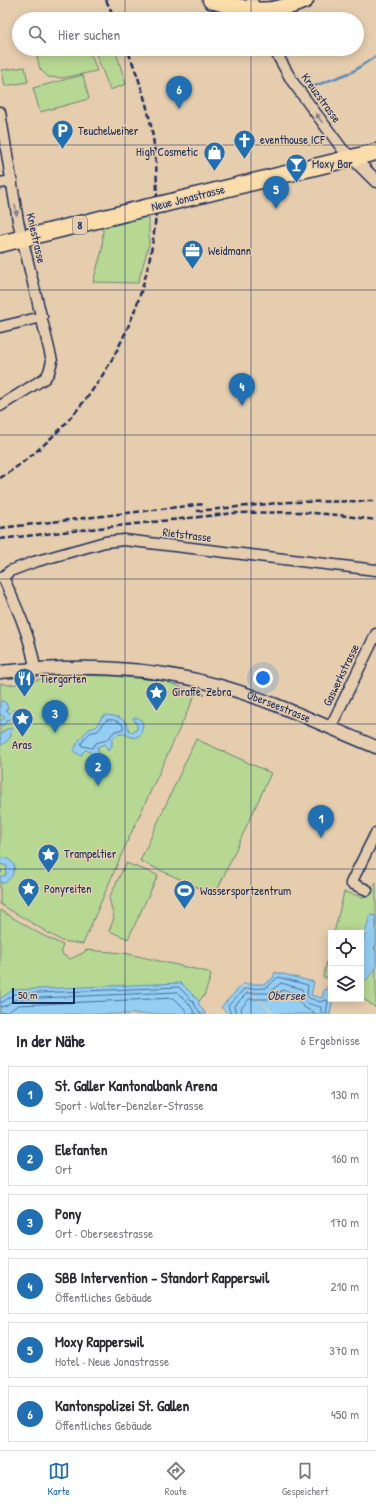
<!DOCTYPE html>
<html lang="de">
<head>
<meta charset="utf-8">
<style>
  body { margin:0; font-family:"Patrick Hand",sans-serif; background:#f7f7f7; color:#2b2b33 }
  .controls { position:absolute; right:12px; bottom:12px; display:grid; overflow:hidden; border-radius:0px; box-shadow:0 2px 10px #0003 }
  .controls button { width:36px; height:36px; display:grid; place-items:center; padding:0; border:0; border-bottom:1px solid #e1e1e2; background:#fff; color:#2b2b33; font:20px sans-serif }
  .scale { position:absolute; left:12px; bottom:10px; width:63px; box-sizing:border-box; padding-left:4px; border:2px solid #1b2f5e; border-top:0; font-size:11px; line-height:14px; white-space:nowrap; color:#1b2f5e; -webkit-text-stroke:3px #e6cdae; paint-order:stroke }
  .you { position:absolute; left:263px; top:678px; width:14px; height:14px; margin:-10px; border:3px solid #fff; border-radius:50%; background:#1a73e8; box-shadow:0 0 0 6px #1a73e833 }
  .badge { display:grid; place-items:center; width:26px; height:26px; border-radius:50%; background:#1f6fb2; color:#fff; font-size:13px; font-weight:700 }
  .pin { position:absolute; translate:-50% -33px; filter:drop-shadow(0 1px 2px #0008) }
  .pin::after { content:''; position:absolute; top:21px; width:14px; height:12px; background:inherit; clip-path:polygon(0 0,100% 0,50% 100%) }
  .list { margin:0; padding:0; list-style:none }
  h2 { display:flex; justify-content:space-between; align-items:center; height:52px; margin:0; padding:0 16px; font-size:17px }
  h2 small { font-size:13px; font-weight:400; color:#7c7c81 }
  .list li { display:grid; grid-template-columns:26px 1fr auto; gap:12px; align-items:center; box-sizing:border-box; height:56px; margin:0 8px 8px; padding:0 8px; border:1px solid #e1e1e2; border-radius:0px }
  .list b { display:block; font-size:15px; white-space:nowrap }
  .list p { margin:0; font-size:13px; white-space:nowrap; color:#7c7c81 }
  .list em { font-size:13px; font-style:normal; color:#7c7c81 }
  .icon { flex:none; width:22px; height:22px; fill:none; stroke:currentColor; stroke-width:2; stroke-linecap:round; stroke-linejoin:round }
  .map { position:relative; flex:none; width:376px; height:1014px; overflow:hidden }
  .search { position:absolute; background:#fff; box-shadow:0 2px 10px #0003; left:12px; right:12px; top:12px; height:44px; display:flex; align-items:center; gap:10px; box-sizing:border-box; padding:0 14px; border-radius:22px; color:#7c7c81; font-size:15px }
  .sheet { height:436px; background:#fff }
  nav { display:flex; justify-content:space-around; align-items:center; box-sizing:border-box; height:56px; border-top:1px solid #e1e1e2; background:#fff; font-size:11px; color:#7c7c81 }
  nav a { display:grid; justify-items:center; gap:2px }
  nav .on { color:#1f6fb2 }
  .map>svg:first-child { display:block }
  .green { fill:#b6d892; stroke:#688478 }
  .water { fill:#94cef3; stroke:#648eb7 }
  .pier { fill:#e6cdae }
  .lines { fill:none; stroke-linecap:round; stroke-linejoin:round }
  .shore { stroke:#4b6f9a; stroke-width:1 }
  .stream { stroke:#648eb7; stroke-width:2.5 }
  .minor-casing { stroke:#1b2f5e; stroke-width:13 }
  .tertiary-casing { stroke:#1b2f5e; stroke-width:15 }
  .primary-casing { stroke:#1b2f5e; stroke-width:19 }
  .minor { stroke:#e6cdae; stroke-width:10 }
  .tertiary { stroke:#e6cdae; stroke-width:12 }
  .primary { stroke:#fbddab; stroke-width:16 }
  .rail { stroke:#1b2f5e; stroke-width:2.5; stroke-dasharray:6 3; stroke-linecap:butt }
  .primary-bridge-casing { stroke:#1b2f5e; stroke-width:19; stroke-linecap:butt }
  .primary-bridge { stroke:#fbddab; stroke-width:16 }
  .oneway { fill:#807e86 }
  .grid { fill:none; stroke:#1b2f5e; stroke-width:1; stroke-opacity:0.55 }
  .labels { text-anchor:middle; stroke-width:3; stroke-linejoin:round; paint-order:stroke }
  .shield { fill:#e6cdae; stroke:#585e76; stroke-width:1 }
  .shield-label { font-size:11px; font-weight:bold; fill:#1b2f5e }
  .street-label { font-size:12px; fill:#1b2f5e; stroke:#e6cdae }
  .poi-label { font-size:12px; fill:#1b2f5e; stroke:#e6cdae; text-anchor:start }
  .water-label { font-size:13px; font-style:italic; fill:#273f6d; stroke:#e6cdae }
</style>
</head>
<body>
<div class="map">
<svg width="376" height="1014" viewBox="0 0 376 1014">
  <rect width="100%" height="100%" fill="#e6cdae"/>
  <filter id="ink" filterUnits="userSpaceOnUse"><feTurbulence type="fractalNoise" baseFrequency=".025" numOctaves="2"/><feDisplacementMap in="SourceGraphic" scale="8" xChannelSelector="R" yChannelSelector="G"/><feConvolveMatrix kernelMatrix="1 2 1 2 8 2 1 2 1" color-interpolation-filters="sRGB"/></filter>
  <g filter="url(#ink)">
    <path class="green" d="M35,49H89L97,71L63,78L48,77L40,69Z
      M94,49H115L126,84L110,90Z
      M25,67L28,82L5,86L2,70Z
      M83,75L89,99L40,112L33,88Z
      M149,216V244L138,283L93,282L102,250L103,228Z
      M65,675L114,676L165,681L196,693L123,851L83,944L62,941L0,904V683L9,685Z
      M196,739L271,773L215,895L140,861Z
      M126,863L158,875L128,939L109,931L114,918L109,898Z
      M376,882V1008L361,997V933H334L344,892L364,897Z
      M0,910L40,934L63,945L61,951L63,955L70,959L83,953L86,950L124,953L208,972L210,973L211,976L204,996L199,1001L193,996L0,1014Z
      M331,945V978L323,977Z"/>
    <path class="water" d="M2,701L6,703L8,708L6,710L10,713L14,709L18,711L20,714L19,718L14,719V722L8,719L4,725L0,726V721L5,718L2,715L0,716V702Z
      M106,715C113,716 121,716 126,723C129,727 127,731 133,733L137,729V725L133,718L136,717L141,720L143,724L141,734C130,745 126,725 112,739V746L108,751L105,744L97,747L101,758V763L92,760C93,755 91,752 86,750L84,751L81,756L73,751L76,747V745C80,738 84,735 89,729C98,726 96,729 101,718Z
      M11,728C13,737 8,741 1,745L0,736L4,730Z
      M0,858C8,858 11,860 15,866L12,876L5,883H0V877L6,875L7,866L0,864Z
      M370,915L376,916V943L374,949L376,950V969L366,980L361,978V949Z
      M275,972L314,982L311,995L322,998L324,989L327,990L328,985L331,986V999H333L330,1013L331,1014H228L221,1007L243,984H265L273,978Z
      M181,983L199,1001V1005L206,1014H0V999L13,990Z"/>
    <path class="pier" d="M243,984L275,1014H273L242,985Z"/>
    <g class="lines">
      <path class="shore" d="M107,720C113,719 118,721 123,725V729L115,731L107,740L96,743L92,748L82,746L81,744L84,739L91,732C102,733 100,724 107,720Z
        M0,1002H3L14,994L179,987L194,1003L196,1007L201,1014
        M0,1007L5,1006L16,999L177,992L190,1005L195,1014
        M0,1013L8,1012L18,1005L174,998L184,1008L187,1014
        M231,1014L228,1006L244,989L266,988L278,977L308,985L307,995L309,998L320,1002L326,1000L328,1001L326,1014
        M236,1014L234,1006L247,993H268L281,983L302,989C305,1004 305,1003 321,1007V1014
        M242,1014L241,1008L249,999H268L283,990L295,993C299,1004 303,1008 314,1012L315,1014"/>
      <path class="stream" d="M309,88L352,72L376,56
        M0,871L1,872"/>
      <defs>
        <path id="minor" d="M252,0L258,19
          M274,49L292,81L343,150L353,158
          M0,112L18,221L52,361L49,372L45,378L0,406
          M0,183L12,181
          M0,327L42,317
          M0,577H3L10,571L34,562L105,542L124,540L376,570
          M3,577C16,606 31,637 35,669
          M330,728L376,634
          M367,890L351,883L376,833"/>
        <g id="tertiary">
          <path d="M353,158L376,181"/>
          <path id="s1" d="M0,672C76,665 145,665 220,686C274,701 324,726 376,747"/>
        </g>
        <path id="primary" d="M211,0C250,11 266,17 305,0
          M163,204L376,152
          M0,244L149,207"/>
      </defs>
      <use href="#minor" class="minor-casing"/>
      <use href="#tertiary" class="tertiary-casing"/>
      <use href="#primary" class="primary-casing"/>
      <use href="#minor" class="minor"/>
      <use href="#tertiary" class="tertiary"/>
      <use href="#primary" class="primary"/>
      <path class="rail" d="M106,0L115,19
        M0,478C111,408 171,274 154,145C150,112 140,80 127,49
        M197,511L288,502L376,501
        M0,528L204,504
        M0,539L234,513L299,512L338,515L376,520"/>
      <defs>
        <path id="primary-bridge" d="M149,207L163,204"/>
      </defs>
      <use href="#primary-bridge" class="primary-bridge-casing"/>
      <use href="#primary-bridge" class="primary-bridge"/>
    </g>
    <defs><path id="oneway-solid" d="M-6-.8H1V-3.2L6.5 0L1 3.2V.8H-6Z"/></defs>
    <g class="oneway">
      <use href="#oneway-solid" transform="translate(319 118) rotate(-126)"/>
      <use href="#oneway-solid" transform="translate(16 210) rotate(81)"/>
    </g>
  </g>
  <path class="grid" d="M125,0V19M251,0V19M125,49V1014M251,49V1014M0,145H376M0,290H376M0,435H376M0,579H376M0,724H376M0,869H376"/>
  <defs>
    <symbol id="parking-pin" viewBox="-11 -11 22 30"><path d="M0 17L-7.5 6A9.5 9.5 0 1 1 7.5 6Z" fill="#1f6fb2" stroke="#e6cdae"/><path d="M-3.5-5.5H1a3.5 3.5 0 0 1 0 7H-1V5.5H-3.5ZM-1-3.4V-.6H.8a1.4 1.4 0 0 0 0-2.8Z" fill="#fff"/></symbol>
    <symbol id="church-pin" viewBox="-11 -11 22 30"><path d="M0 17L-7.5 6A9.5 9.5 0 1 1 7.5 6Z" fill="#1f6fb2" stroke="#e6cdae"/><path d="M-1.2-6h2.4v3.5h3.3v2.4h-3.3V6h-2.4V-.1h-3.3v-2.4h3.3Z" fill="#fff"/></symbol>
    <symbol id="shop-pin" viewBox="-11 -11 22 30"><path d="M0 17L-7.5 6A9.5 9.5 0 1 1 7.5 6Z" fill="#1f6fb2" stroke="#e6cdae"/><path d="M-5-2.5h2.3a2.7 3.5 0 0 1 5.4 0H5L5.5 6h-11ZM-1.5-2.5h3a1.5 2.3 0 0 0-3 0Z" fill="#fff"/></symbol>
    <symbol id="bar-pin" viewBox="-11 -11 22 30"><path d="M0 17L-7.5 6A9.5 9.5 0 1 1 7.5 6Z" fill="#1f6fb2" stroke="#e6cdae"/><path d="M-6-5H6L.8 .8V4.5H3.5V6h-7V4.5H-.8V.8Z" fill="#fff"/></symbol>
    <symbol id="office-pin" viewBox="-11 -11 22 30"><path d="M0 17L-7.5 6A9.5 9.5 0 1 1 7.5 6Z" fill="#1f6fb2" stroke="#e6cdae"/><path d="M-6-3h4V-5.5h4V-3h4V5H-6ZM-1-4.5V-3h2v-1.5ZM-6 0V1H6V0Z" fill="#fff"/></symbol>
    <symbol id="restaurant-pin" viewBox="-11 -11 22 30"><path d="M0 17L-7.5 6A9.5 9.5 0 1 1 7.5 6Z" fill="#1f6fb2" stroke="#e6cdae"/><path d="M-5-6h1v4h1v-4h1v4h1v-4h1v5L-1.5 .5V6h-2V.5L-5-1ZM5-6V6H3V1.5H1.5Q1.5-4 5-6Z" fill="#fff"/></symbol>
    <symbol id="sight-pin" viewBox="-11 -11 22 30"><path d="M0 17L-7.5 6A9.5 9.5 0 1 1 7.5 6Z" fill="#1f6fb2" stroke="#e6cdae"/><path d="M0-6L1.8-2.2L6-1.7L2.9 1.2L3.7 5.4L0 3.3L-3.7 5.4L-2.9 1.2L-6-1.7L-1.8-2.2Z" fill="#fff"/></symbol>
    <symbol id="stadium-pin" viewBox="-11 -11 22 30"><path d="M0 17L-7.5 6A9.5 9.5 0 1 1 7.5 6Z" fill="#1f6fb2" stroke="#e6cdae"/><path d="M0-5a6.5 5 0 1 0 0 10a6.5 5 0 1 0 0-10ZM-3.5-1.8h7v3.6h-7Z" fill="#fff"/></symbol>
  </defs>
  <g fill-rule="evenodd">
    <use href="#parking-pin" x="50" y="118" width="25" height="34"/>
    <use href="#church-pin" x="232" y="128" width="25" height="34"/>
    <use href="#shop-pin" x="202" y="140" width="25" height="34"/>
    <use href="#bar-pin" x="284" y="152" width="25" height="34"/>
    <use href="#office-pin" x="180" y="238" width="25" height="34"/>
    <use href="#restaurant-pin" x="12" y="666" width="25" height="34"/>
    <use href="#sight-pin" x="144" y="680" width="25" height="34"/>
    <use href="#sight-pin" x="10" y="706" width="25" height="34"/>
    <use href="#sight-pin" x="36" y="842" width="25" height="34"/>
    <use href="#sight-pin" x="16" y="876" width="25" height="34"/>
    <use href="#stadium-pin" x="172" y="878" width="25" height="34"/>
  </g>
  <g class="labels">
    <rect class="shield" x="73" y="216" width="14" height="18" rx="3"/>
    <g class="shield-label">
      <text x="80" y="229">8</text>
    </g>
    <g class="street-label">
      <text transform="translate(321 98) rotate(54)" y="4">Kreuzstrasse</text>
      <text transform="translate(188 198) rotate(-14)" y="4">Neue Jonastrasse</text>
      <text transform="translate(36 238) rotate(77)" y="4">Kniestrasse</text>
      <text transform="translate(187 535) rotate(7)" y="4">Rietstrasse</text>
      <text transform="translate(341 675) rotate(-64)" y="4">Gaswerkstrasse</text>
      <text dy="4" stroke="none"><textPath href="#s1" startOffset="284">Oberseestrasse</textPath></text>
    </g>
    <g class="poi-label">
      <text x="78" y="135">Teuchelweiher</text>
      <text x="260" y="144">eventhouse ICF</text>
      <text x="198" y="156" text-anchor="end">High Cosmetic</text>
      <text x="312" y="168">Moxy Bar</text>
      <text x="208" y="255">Weidmann</text>
      <text x="40" y="683">Tiergarten</text>
      <text x="172" y="696">Giraffe, Zebra</text>
      <text x="22" y="749" text-anchor="middle">Aras</text>
      <text x="64" y="858">Trampeltier</text>
      <text x="44" y="893">Ponyreiten</text>
      <text x="200" y="895">Wassersportzentrum</text>
    </g>
    <g class="water-label">
      <text x="286" y="1000">Obersee</text>
    </g>
  </g>
</svg>
<div class="controls">
<button><svg class="icon" aria-label="locate" viewBox="0 0 24 24"><circle cx="12" cy="12" r="6"/><path d="M12 2v4M12 18v4M2 12h4M18 12h4"/></svg></button>
<button><svg class="icon" aria-label="layers" viewBox="0 0 24 24"><path d="M12 4l9 5-9 5-9-5zM3 14l9 5 9-5"/></svg></button>
</div>
<div class="scale">50 m</div>
<div class="you"></div>
<div class="pin badge" style="left:321px;top:838px">1</div>
<div class="pin badge" style="left:98px;top:786px">2</div>
<div class="pin badge" style="left:55px;top:733px">3</div>
<div class="pin badge" style="left:242px;top:406px">4</div>
<div class="pin badge" style="left:276px;top:209px">5</div>
<div class="pin badge" style="left:179px;top:109px">6</div>
<div class="search"><svg class="icon" aria-label="search" viewBox="0 0 24 24"><circle cx="10" cy="10" r="6"/><path d="M15 15l6 6"/></svg>Hier suchen</div>
</div>
<section class="sheet">
<h2>In der Nähe<small>6 Ergebnisse</small></h2>
<ul class="list">
<li><span class="badge">1</span><div><b>St. Galler Kantonalbank Arena</b><p>Sport · Walter-Denzler-Strasse</p></div><em>130 m</em></li>
<li><span class="badge">2</span><div><b>Elefanten</b><p>Ort</p></div><em>160 m</em></li>
<li><span class="badge">3</span><div><b>Pony</b><p>Ort · Oberseestrasse</p></div><em>170 m</em></li>
<li><span class="badge">4</span><div><b>SBB Intervention - Standort Rapperswil</b><p>Öffentliches Gebäude</p></div><em>210 m</em></li>
<li><span class="badge">5</span><div><b>Moxy Rapperswil</b><p>Hotel · Neue Jonastrasse</p></div><em>370 m</em></li>
<li><span class="badge">6</span><div><b>Kantonspolizei St. Gallen</b><p>Öffentliches Gebäude</p></div><em>450 m</em></li>
</ul>
</section>
<nav>
<a class="on"><svg class="icon" aria-label="map" viewBox="0 0 24 24"><path d="M3 6l6-2 6 2 6-2v14l-6 2-6-2-6 2zM9 4v14M15 6v14"/></svg>Karte</a>
<a><svg class="icon" aria-label="directions" viewBox="0 0 24 24"><path d="M12 3l9 9-9 9-9-9zM9 14v-3h6M13 9l2 2-2 2"/></svg>Route</a>
<a><svg class="icon" aria-label="saved" viewBox="0 0 24 24"><path d="M7 4h10v16l-5-4-5 4z"/></svg>Gespeichert</a>
</nav>
</body>
</html>
